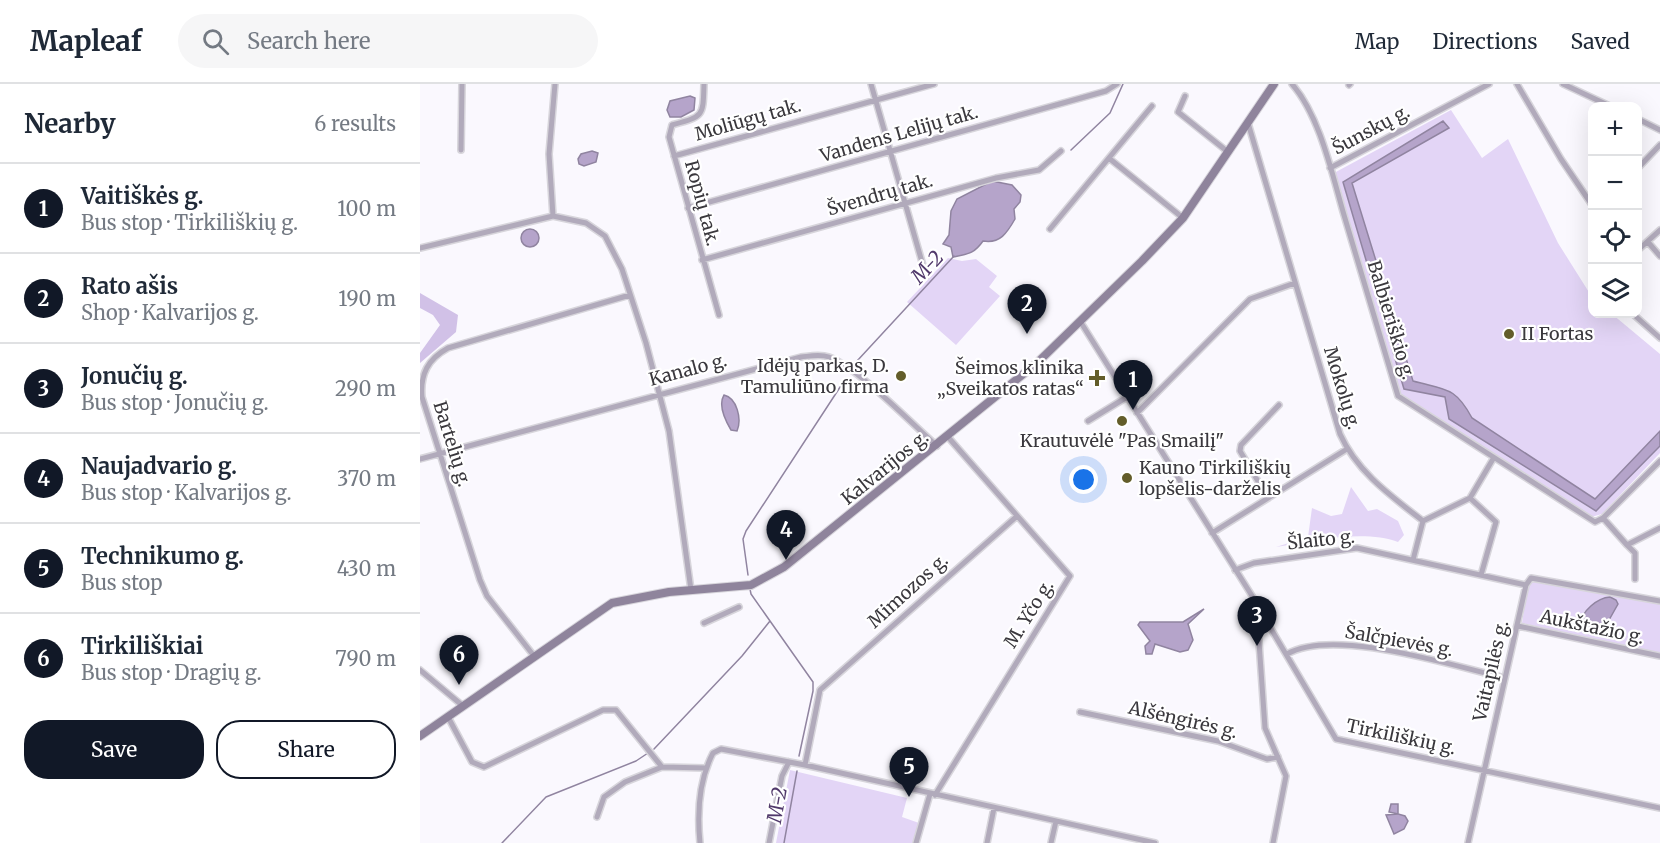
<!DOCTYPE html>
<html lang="en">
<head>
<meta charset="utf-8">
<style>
  body { margin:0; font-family:Merriweather,serif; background:#f6f6f7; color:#1f2937 }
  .controls { position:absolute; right:18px; top:18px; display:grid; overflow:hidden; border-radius:12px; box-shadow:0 6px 24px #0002 }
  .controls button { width:54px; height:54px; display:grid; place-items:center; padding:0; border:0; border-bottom:2px solid #e0e1e3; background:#fff; color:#1f2937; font:30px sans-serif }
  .you { position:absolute; left:664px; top:396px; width:21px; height:21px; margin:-15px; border:4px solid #fff; border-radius:50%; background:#1a73e8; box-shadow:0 0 0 9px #1a73e833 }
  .badge { display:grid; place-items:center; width:39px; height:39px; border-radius:50%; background:#111827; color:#fff; font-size:20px; font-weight:700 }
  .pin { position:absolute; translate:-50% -50px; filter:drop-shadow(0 2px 3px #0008) }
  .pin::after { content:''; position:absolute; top:32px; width:21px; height:18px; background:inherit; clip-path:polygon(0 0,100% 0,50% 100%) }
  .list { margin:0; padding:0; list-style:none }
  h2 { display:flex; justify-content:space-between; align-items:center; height:78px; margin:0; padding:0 24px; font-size:26px }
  h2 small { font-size:20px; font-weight:400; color:#747a83 }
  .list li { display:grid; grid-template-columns:39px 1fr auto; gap:18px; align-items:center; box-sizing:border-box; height:90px; padding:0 24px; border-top:2px solid #e0e1e3 }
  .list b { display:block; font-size:22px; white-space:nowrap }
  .list p { margin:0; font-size:20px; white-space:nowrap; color:#747a83 }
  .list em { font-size:20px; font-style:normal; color:#747a83 }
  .actions { display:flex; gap:12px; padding:18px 24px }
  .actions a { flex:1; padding:14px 0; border:2px solid #111827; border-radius:24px; text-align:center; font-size:21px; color:#111827 }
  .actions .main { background:#111827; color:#fff }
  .icon { flex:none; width:33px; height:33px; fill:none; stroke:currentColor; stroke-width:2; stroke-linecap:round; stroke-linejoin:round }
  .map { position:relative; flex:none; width:1240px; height:759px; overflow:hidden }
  header { display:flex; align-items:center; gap:36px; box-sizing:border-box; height:84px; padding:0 30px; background:#fff; border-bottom:2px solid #e0e1e3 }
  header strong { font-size:28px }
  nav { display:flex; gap:33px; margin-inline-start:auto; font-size:21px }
  .search { width:420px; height:54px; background:#f6f6f7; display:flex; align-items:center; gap:15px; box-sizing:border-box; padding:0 21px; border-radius:33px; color:#747a83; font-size:22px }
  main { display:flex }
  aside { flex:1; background:#fff }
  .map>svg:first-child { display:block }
  .green { fill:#e3d5f6; fill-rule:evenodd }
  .forest { fill:#d1c1e7 }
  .water { fill:#b5a4ca; stroke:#9084a0; stroke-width:1.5 }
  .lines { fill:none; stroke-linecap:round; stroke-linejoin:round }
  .stream { stroke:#9084a0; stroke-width:1.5 }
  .street-casing { stroke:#d7d5db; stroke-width:8 }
  .secondary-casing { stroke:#d7d5db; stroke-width:10 }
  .street { stroke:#b1aabb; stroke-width:5 }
  .secondary { stroke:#8f849c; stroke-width:8 }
  .poi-dot { fill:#635d2a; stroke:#fff; stroke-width:2 }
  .labels { text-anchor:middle; stroke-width:4.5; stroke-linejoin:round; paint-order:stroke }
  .street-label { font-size:18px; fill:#3a383d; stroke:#fff }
  .poi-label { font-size:18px; fill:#3a383d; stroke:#fff; text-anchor:start }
  .water-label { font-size:20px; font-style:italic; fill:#51396b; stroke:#fff }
</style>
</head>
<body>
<header>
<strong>Mapleaf</strong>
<div class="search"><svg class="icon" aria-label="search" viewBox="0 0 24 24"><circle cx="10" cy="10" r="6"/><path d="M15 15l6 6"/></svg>Search here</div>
<nav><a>Map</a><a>Directions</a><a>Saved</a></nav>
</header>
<main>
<aside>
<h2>Nearby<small>6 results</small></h2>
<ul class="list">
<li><span class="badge">1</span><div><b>Vaitiškės g.</b><p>Bus stop · Tirkiliškių g.</p></div><em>100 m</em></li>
<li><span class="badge">2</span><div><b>Rato ašis</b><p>Shop · Kalvarijos g.</p></div><em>190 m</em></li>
<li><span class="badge">3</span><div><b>Jonučių g.</b><p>Bus stop · Jonučių g.</p></div><em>290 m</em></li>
<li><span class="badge">4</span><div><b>Naujadvario g.</b><p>Bus stop · Kalvarijos g.</p></div><em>370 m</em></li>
<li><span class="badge">5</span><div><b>Technikumo g.</b><p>Bus stop</p></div><em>430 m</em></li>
<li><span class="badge">6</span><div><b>Tirkiliškiai</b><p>Bus stop · Dragių g.</p></div><em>790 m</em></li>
</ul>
<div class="actions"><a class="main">Save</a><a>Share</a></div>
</aside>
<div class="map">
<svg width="1240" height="759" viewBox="0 0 1240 759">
  <rect width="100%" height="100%" fill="#faf8fe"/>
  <path class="green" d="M1031,26L1062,74L1088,55L1138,159L1172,213V230H1192L1240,270V369L1182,430L1171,433L980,310L914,89Z
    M528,174L542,177L556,175L577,192L569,203L580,212L536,261L487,218Z
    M931,403L948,427L957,425L978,437L984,451L978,458C944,445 892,457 856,463L888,453L892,424L911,432L922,430Z
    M1119,496L1240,520V570L1102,539L1108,500ZM1169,526L1189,536L1176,543H1166L1164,528Z
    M370,686L487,714L482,733L499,739L494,759H356Z"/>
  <path class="forest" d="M0,209L38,231L36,248L0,279V269L20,241L13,231L0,224Z"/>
  <path class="water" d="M270,12L275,14L274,26L261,33H250L247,26L250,17Z
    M1023,37L1029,44L932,99L993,297C1025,306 1035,302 1052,334L1175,415L1240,347V362L1176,427L1029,335L1025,313L984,305L923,98Z
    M172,67L178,69L176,78L164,82L159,80L158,75L161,70Z
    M572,97L592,101L601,111L600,118L594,125L595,135C587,149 580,160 563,157C554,170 548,170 533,173L531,163L523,160L529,151L531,127L537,115Z
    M101 154a9 9 0 1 1 18 0a9 9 0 1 1-18 0Z
    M304,311C317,314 322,335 317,347L311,346C305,336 298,321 304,311Z
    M1190,513L1196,516L1198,520L1189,536L1176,543L1160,540C1162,527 1177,514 1190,513Z
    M784,525L768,540L773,556L768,566L760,568L735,560L732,570H726L725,562L730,557L718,541L720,538H763Z
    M971,720H978V730L985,732L988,737L984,745L974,750L966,731L978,730L969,728Z"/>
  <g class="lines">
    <path class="stream" d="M651,66L690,29L703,0
      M437,277L534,172
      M328,491L323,455L326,447L426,294
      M330,505L331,510L393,598V607L379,672
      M234,665L322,572L350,537
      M82,759L126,713L216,677L228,669
      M364,759L377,687"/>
    <defs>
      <path id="street" d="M284,0C283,33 284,32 252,41L249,53L299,231
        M451,0L506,192
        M872,0C900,32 912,90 924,131C942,192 960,252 978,312L1175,438L1183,434L1240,377
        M1097,0L1141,75L1172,121
        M1143,0L1190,22
        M929,1L930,0
        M765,12L758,28L808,68
        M1218,35L1240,46
        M828,39L920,350C937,388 971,412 1003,437L1050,414L1076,438L1061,491
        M41,66L42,0
        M254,72L514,0
        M690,75L763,134
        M910,84L1069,0
        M1218,84L1240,61
        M268,124L686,7L697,0
        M133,132L129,70L135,0
        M630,145L732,22
        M1228,158L1240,172
        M0,164L133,132L166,139L185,152L202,185L226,259L249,347L271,506
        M1218,166L1240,146
        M282,176L576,94L619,86L641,67
        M1213,230L1240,254
        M660,237L834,515L837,529L845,644L866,692L853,759
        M717,329L830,215L875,199
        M668,337L707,313
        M0,375L381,273C391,272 400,270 409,273C437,283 492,340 517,362
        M848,414L820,367L821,361L859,321
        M1050,414L1073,375
        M1183,434L1207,461L1240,444
        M792,449L927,365
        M1207,461L1215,469V495
        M993,476L1003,437
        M815,486L834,479L937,464L1106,501
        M837,529L844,533L916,655L1240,724
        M284,539L319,523
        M1098,542L1240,572
        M867,570C914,543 1033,582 1085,594
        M114,572L67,512L60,496L2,313C0,290 8,275 28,264L210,211
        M0,586L43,622
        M660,628L798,657L847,675L858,673
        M28,633L52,678L64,683L183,626H196L242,683
        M385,681L400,606L597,432
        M515,711L650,492L528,353
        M177,733L184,713L205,698L242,683L286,684
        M280,759C277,729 279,696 293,669L301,665L385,681L735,759
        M349,759L362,692L369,678
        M496,759L510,710
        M567,759L574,724
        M631,759L636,737
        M1048,759L1106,501L1111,494L1240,517"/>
      <path id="secondary" d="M0,652L192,519L249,508L331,501L364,483L617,279L722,177L763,134L854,0"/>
    </defs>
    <use href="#street" class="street-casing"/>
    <use href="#secondary" class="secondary-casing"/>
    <use href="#street" class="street"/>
    <use href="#secondary" class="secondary"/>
  </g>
  <g class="poi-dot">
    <circle cx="1089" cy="250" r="6"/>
    <circle cx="481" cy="292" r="6"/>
    <path d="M674 285h6v6h6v6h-6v6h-6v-6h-6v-6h6z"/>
    <circle cx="702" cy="337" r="6"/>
    <circle cx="707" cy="394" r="6"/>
  </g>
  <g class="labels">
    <g class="street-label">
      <text transform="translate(328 36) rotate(-16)" y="6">Moliūgų tak.</text>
      <text transform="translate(951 46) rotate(-28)" y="6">Šunskų g.</text>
      <text transform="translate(479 50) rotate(-16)" y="6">Vandens Lelijų tak.</text>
      <text transform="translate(460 111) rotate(-16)" y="6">Švendrų tak.</text>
      <text transform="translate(282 119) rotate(75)" y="6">Ropių tak.</text>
      <text transform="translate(971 236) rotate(73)" y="6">Balbieriškio g.</text>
      <text transform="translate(268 286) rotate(-15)" y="6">Kanalo g.</text>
      <text transform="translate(922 304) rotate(73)" y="6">Mokolų g.</text>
      <text transform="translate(32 360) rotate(73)" y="6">Bartelių g.</text>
      <text transform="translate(465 384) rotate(-39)" y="6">Kalvarijos g.</text>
      <text transform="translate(901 456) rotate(-6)" y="6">Šlaito g.</text>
      <text transform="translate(488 507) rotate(-42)" y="6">Mimozos g.</text>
      <text transform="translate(609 530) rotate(-58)" y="6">M. Yčo g.</text>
      <text transform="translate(1172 543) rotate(12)" y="6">Aukštažio g.</text>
      <text transform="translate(979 557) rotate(10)" y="6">Šalčpievės g.</text>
      <text transform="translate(1071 587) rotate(-77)" y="6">Vaitapilės g.</text>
      <text transform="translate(763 636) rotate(13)" y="6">Alšėngirės g.</text>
      <text transform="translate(981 653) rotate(12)" y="6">Tirkiliškių g.</text>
    </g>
    <g class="poi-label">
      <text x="1101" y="256">II Fortas</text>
      <text x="469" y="288" text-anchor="end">Idėjų parkas, D.<tspan x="469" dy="21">Tamuliūno firma</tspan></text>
      <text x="664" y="290" text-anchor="end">Šeimos klinika<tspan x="664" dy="21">„Sveikatos ratas“</tspan></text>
      <text x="702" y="363" text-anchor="middle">Krautuvėlė "Pas Smailį"</text>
      <text x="719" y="390">Kauno Tirkiliškių<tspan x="719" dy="21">lopšelis-darželis</tspan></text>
    </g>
    <g class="water-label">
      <text transform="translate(507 183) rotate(-47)" y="7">M-2</text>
      <text transform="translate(357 721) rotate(-80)" y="7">M-2</text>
    </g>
  </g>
</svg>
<div class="controls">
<button>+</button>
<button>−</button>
<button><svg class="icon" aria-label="locate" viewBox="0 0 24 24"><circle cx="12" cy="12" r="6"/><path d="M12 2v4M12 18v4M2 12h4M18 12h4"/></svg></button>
<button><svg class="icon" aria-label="layers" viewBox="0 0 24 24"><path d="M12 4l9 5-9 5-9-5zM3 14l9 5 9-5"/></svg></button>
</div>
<div class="you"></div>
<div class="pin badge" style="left:713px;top:326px">1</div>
<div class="pin badge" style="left:607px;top:250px">2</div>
<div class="pin badge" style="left:837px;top:562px">3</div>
<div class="pin badge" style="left:366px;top:476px">4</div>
<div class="pin badge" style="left:489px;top:713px">5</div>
<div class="pin badge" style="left:39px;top:601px">6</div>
</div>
</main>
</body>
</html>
